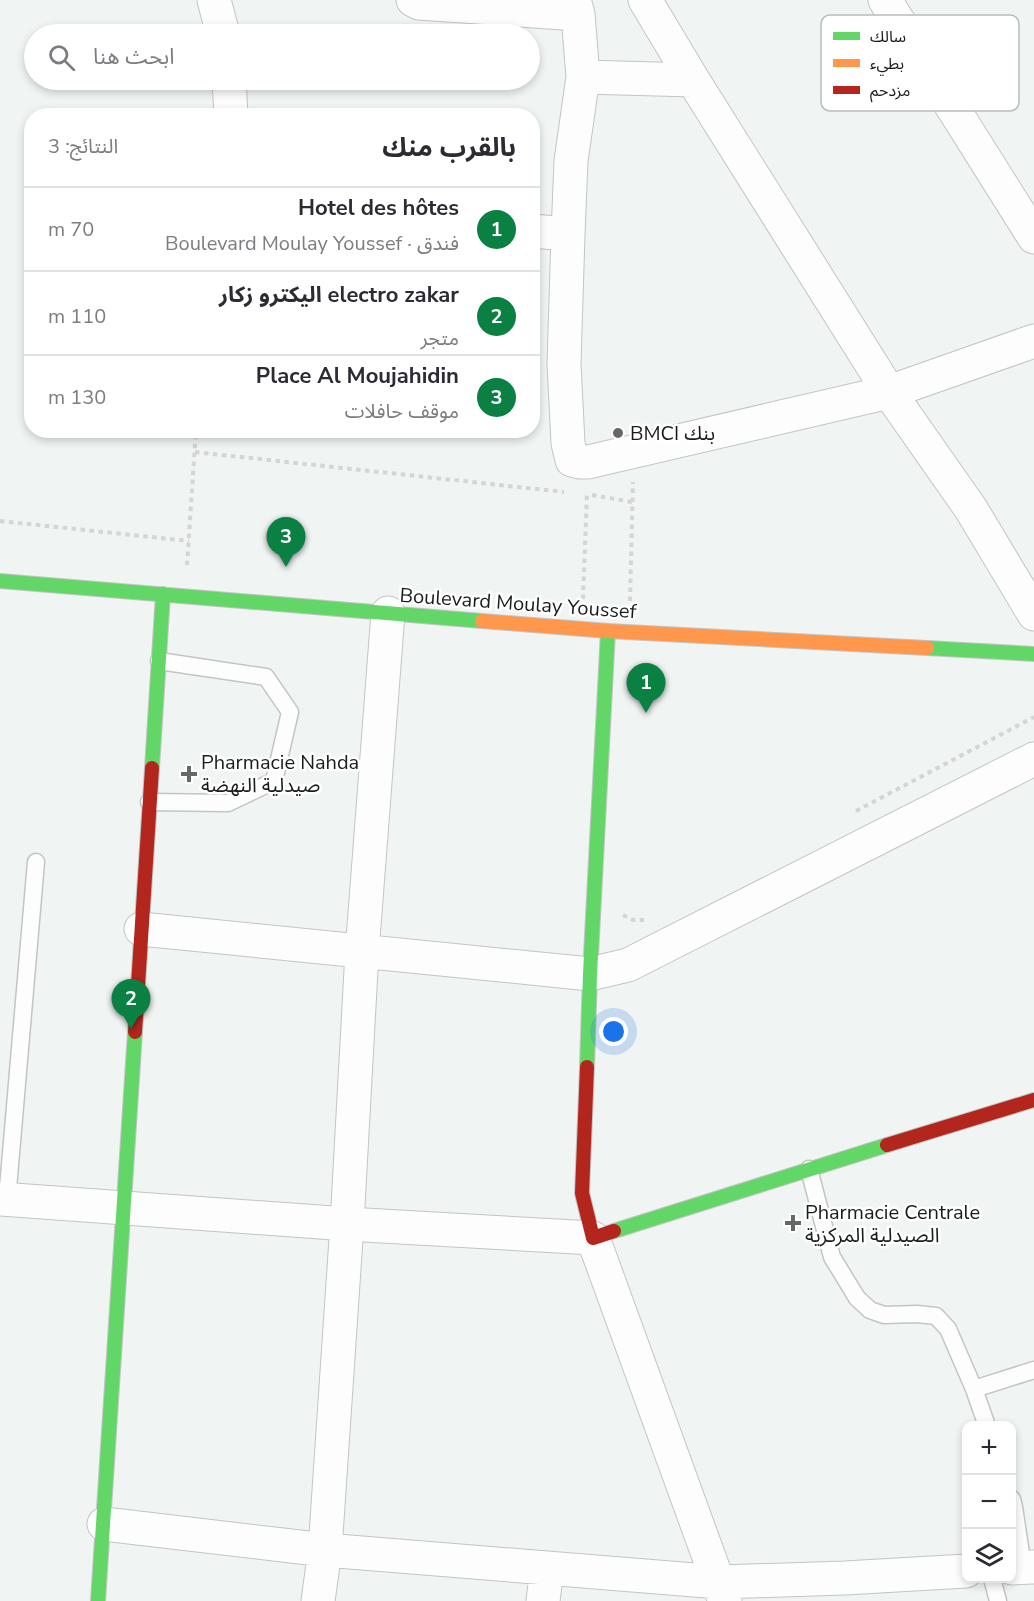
<!DOCTYPE html>
<html lang="ar">
<head>
<meta charset="utf-8">
<style>
  body { margin:0; font-family:"Nunito Sans","Noto Sans Arabic",sans-serif; background:#f2f2f3; color:#2b2b33; direction:rtl }
  .controls { position:absolute; right:18px; bottom:18px; display:grid; overflow:hidden; border-radius:12px; box-shadow:0 3px 9px #0003 }
  .controls button { width:54px; height:54px; display:grid; place-items:center; padding:0; border:0; border-bottom:2px solid #e1e1e2; background:#fff; color:#2b2b33; font:30px sans-serif }
  .you { position:absolute; left:614px; top:1032px; width:21px; height:21px; margin:-15px; border:4px solid #fff; border-radius:50%; background:#1a73e8; box-shadow:0 0 0 9px #1a73e833 }
  .badge { display:grid; place-items:center; width:39px; height:39px; border-radius:50%; background:#0b8043; color:#fff; font-size:20px; font-weight:700 }
  .pin { position:absolute; translate:-50% -50px; filter:drop-shadow(0 2px 3px #0008) }
  .pin::after { content:''; position:absolute; top:32px; width:21px; height:18px; background:inherit; clip-path:polygon(0 0,100% 0,50% 100%) }
  .list { margin:0; padding:0; list-style:none }
  h2 { display:flex; justify-content:space-between; align-items:center; height:78px; margin:0; padding:0 24px; font-size:26px }
  h2 small { font-size:20px; font-weight:400; color:#7c7c81 }
  .list li { display:grid; grid-template-columns:39px 1fr auto; gap:18px; align-items:center; box-sizing:border-box; height:84px; padding:0 24px; border-top:2px solid #e1e1e2 }
  .list b { display:block; font-size:22px; white-space:nowrap }
  .list p { margin:0; font-size:20px; white-space:nowrap; color:#7c7c81 }
  .list em { font-size:20px; font-style:normal; color:#7c7c81 }
  .icon { flex:none; width:33px; height:33px; fill:none; stroke:currentColor; stroke-width:2; stroke-linecap:round; stroke-linejoin:round }
  .map { position:relative; flex:none; width:1034px; height:1601px; overflow:hidden; direction:ltr }
  .search { position:absolute; background:#fff; box-shadow:0 3px 9px #0003; left:24px; top:24px; width:516px; height:66px; display:flex; align-items:center; gap:15px; box-sizing:border-box; padding:0 21px; border-radius:33px; color:#7c7c81; font-size:22px }
  .panel { position:absolute; background:#fff; box-shadow:0 3px 9px #0003; left:24px; top:108px; width:516px; height:330px; border-radius:24px; direction:rtl }
  .map>svg:first-child { display:block }
  .lines { fill:none; stroke-linecap:round; stroke-linejoin:round }
  .lane-casing { stroke:#c2c5c4; stroke-width:19 }
  .street-casing { stroke:#c2c5c4; stroke-width:35 }
  .fast-casing { stroke:#c2c5c4; stroke-width:16 }
  .slow-casing { stroke:#c2c5c4; stroke-width:16 }
  .jam-casing { stroke:#c2c5c4; stroke-width:16 }
  .path { stroke:#d4d5d4; stroke-width:4; stroke-dasharray:4.5 4.5; stroke-linecap:butt }
  .lane { stroke:#fdfdfd; stroke-width:16 }
  .street { stroke:#fdfdfd; stroke-width:33 }
  .fast { stroke:#63d668; stroke-width:14 }
  .slow { stroke:#ff974d; stroke-width:14 }
  .jam { stroke:#b3261e; stroke-width:14 }
  .poi-dot { fill:#656866; stroke:#fff; stroke-width:2 }
  .labels { text-anchor:middle; stroke-width:5; stroke-linejoin:round; paint-order:stroke }
  .poi-label { font-size:20px; fill:#1a1c1b; stroke:#fff; text-anchor:start }
  .street-label { font-size:20px; fill:#1a1c1b; stroke:#fff }
  .key { fill:#fff; stroke:#babbbb; stroke-width:1.5 }
  .key-label { font-size:16px; fill:#1a1c1b }
</style>
</head>
<body>
<div class="map">
<svg width="1034" height="1601" viewBox="0 0 1034 1601">
  <rect width="100%" height="100%" fill="#f0f4f2"/>
  <g class="lines">
    <defs>
      <path id="lane" d="M149,802L228,803L274,781L290,712L266,677L159,661
        M809,1169L832,1257L857,1298L870,1310L884,1315L917,1314L936,1316L948,1329L974,1389L987,1426
        M7,1200L36,862
        M974,1389L1034,1370
        M1012,1499L1014,1507L1023,1567
        M992,1578L998,1601"/>
      <path id="street" d="M214,0L223,34
        M413,0L419,3L578,14
        M574,0L578,14L583,77L571,161L568,234L564,364L568,443L572,460L580,462H588L889,392L1034,341
        M645,0L693,80L889,392L971,509L1034,614
        M885,0L1034,237
        M583,77L693,80
        M229,80L231,116
        M532,231L568,234
        M141,929L590,974L628,965L1034,759
        M0,1199L347,1224L593,1238L725,1601
        M104,1524L325,1550L719,1582L845,1578L966,1571
        M1012,1568L1034,1567
        M318,1601L325,1550L347,1224L362,952L388,613
        M543,1601L547,1568"/>
      <path id="fast" d="M0,581L482,621
        M927,648L1034,654
        M152,768L163,594
        M587,1067L590,974L608,631
        M614,1231L887,1145
        M98,1601L135,1032"/>
      <path id="slow" d="M482,621L608,631L927,648"/>
      <path id="jam" d="M135,1032L152,768
        M587,1067L582,1193L593,1238L614,1231
        M887,1145L1034,1100"/>
    </defs>
    <use href="#lane" class="lane-casing"/>
    <use href="#street" class="street-casing"/>
    <use href="#fast" class="fast-casing"/>
    <use href="#slow" class="slow-casing"/>
    <use href="#jam" class="jam-casing"/>
    <path class="path" d="M195,452L564,492
      M592,495L632,502
      M0,521L189,541
      M187,565L196,430
      M583,599L587,493
      M630,601L633,482
      M856,811L1034,717
      M623,915L633,920H644"/>
    <use href="#lane" class="lane"/>
    <use href="#street" class="street"/>
    <use href="#fast" class="fast"/>
    <use href="#slow" class="slow"/>
    <use href="#jam" class="jam"/>
  </g>
  <g class="poi-dot">
    <circle cx="618" cy="433" r="6"/>
    <path d="M186 765h6v6h6v6h-6v6h-6v-6h-6v-6h6z"/>
    <path d="M790 1214h6v6h6v6h-6v6h-6v-6h-6v-6h6z"/>
  </g>
  <g class="labels">
    <g class="poi-label">
      <text x="630" y="440">BMCI بنك</text>
      <text x="201" y="769">Pharmacie Nahda<tspan x="201" dy="23">صيدلية النهضة</tspan></text>
      <text x="805" y="1219">Pharmacie Centrale<tspan x="805" dy="23">الصيدلية المركزية</tspan></text>
    </g>
    <g class="street-label">
      <text transform="translate(518 603) rotate(4)" y="7">Boulevard Moulay Youssef</text>
    </g>
  </g>
  <rect x="821" y="15" width="198" height="96" rx="9" class="key"/>
  <rect x="833" y="32" width="27" height="8" fill="#63d668"/>
  <rect x="833" y="59" width="27" height="8" fill="#ff974d"/>
  <rect x="833" y="86" width="27" height="8" fill="#b3261e"/>
  <g class="key-label">
    <text x="870" y="42">سالك</text>
    <text x="870" y="69">بطيء</text>
    <text x="870" y="96">مزدحم</text>
  </g>
</svg>
<div class="controls">
<button>+</button>
<button>−</button>
<button><svg class="icon" aria-label="layers" viewBox="0 0 24 24"><path d="M12 4l9 5-9 5-9-5zM3 14l9 5 9-5"/></svg></button>
</div>
<div class="you"></div>
<div class="pin badge" style="left:646px;top:713px">1</div>
<div class="pin badge" style="left:131px;top:1029px">2</div>
<div class="pin badge" style="left:286px;top:567px">3</div>
<div class="search"><svg class="icon" aria-label="search" viewBox="0 0 24 24"><circle cx="10" cy="10" r="6"/><path d="M15 15l6 6"/></svg>ابحث هنا</div>
<section class="panel">
<h2>بالقرب منك<small>النتائج: 3</small></h2>
<ul class="list">
<li><span class="badge">1</span><div><b>Hotel des hôtes</b><p>فندق · Boulevard Moulay Youssef</p></div><em>70 m</em></li>
<li><span class="badge">2</span><div><b>electro zakar اليكترو زكار</b><p>متجر</p></div><em>110 m</em></li>
<li><span class="badge">3</span><div><b>Place Al Moujahidin</b><p>موقف حافلات</p></div><em>130 m</em></li>
</ul>
</section>
</div>
</body>
</html>
